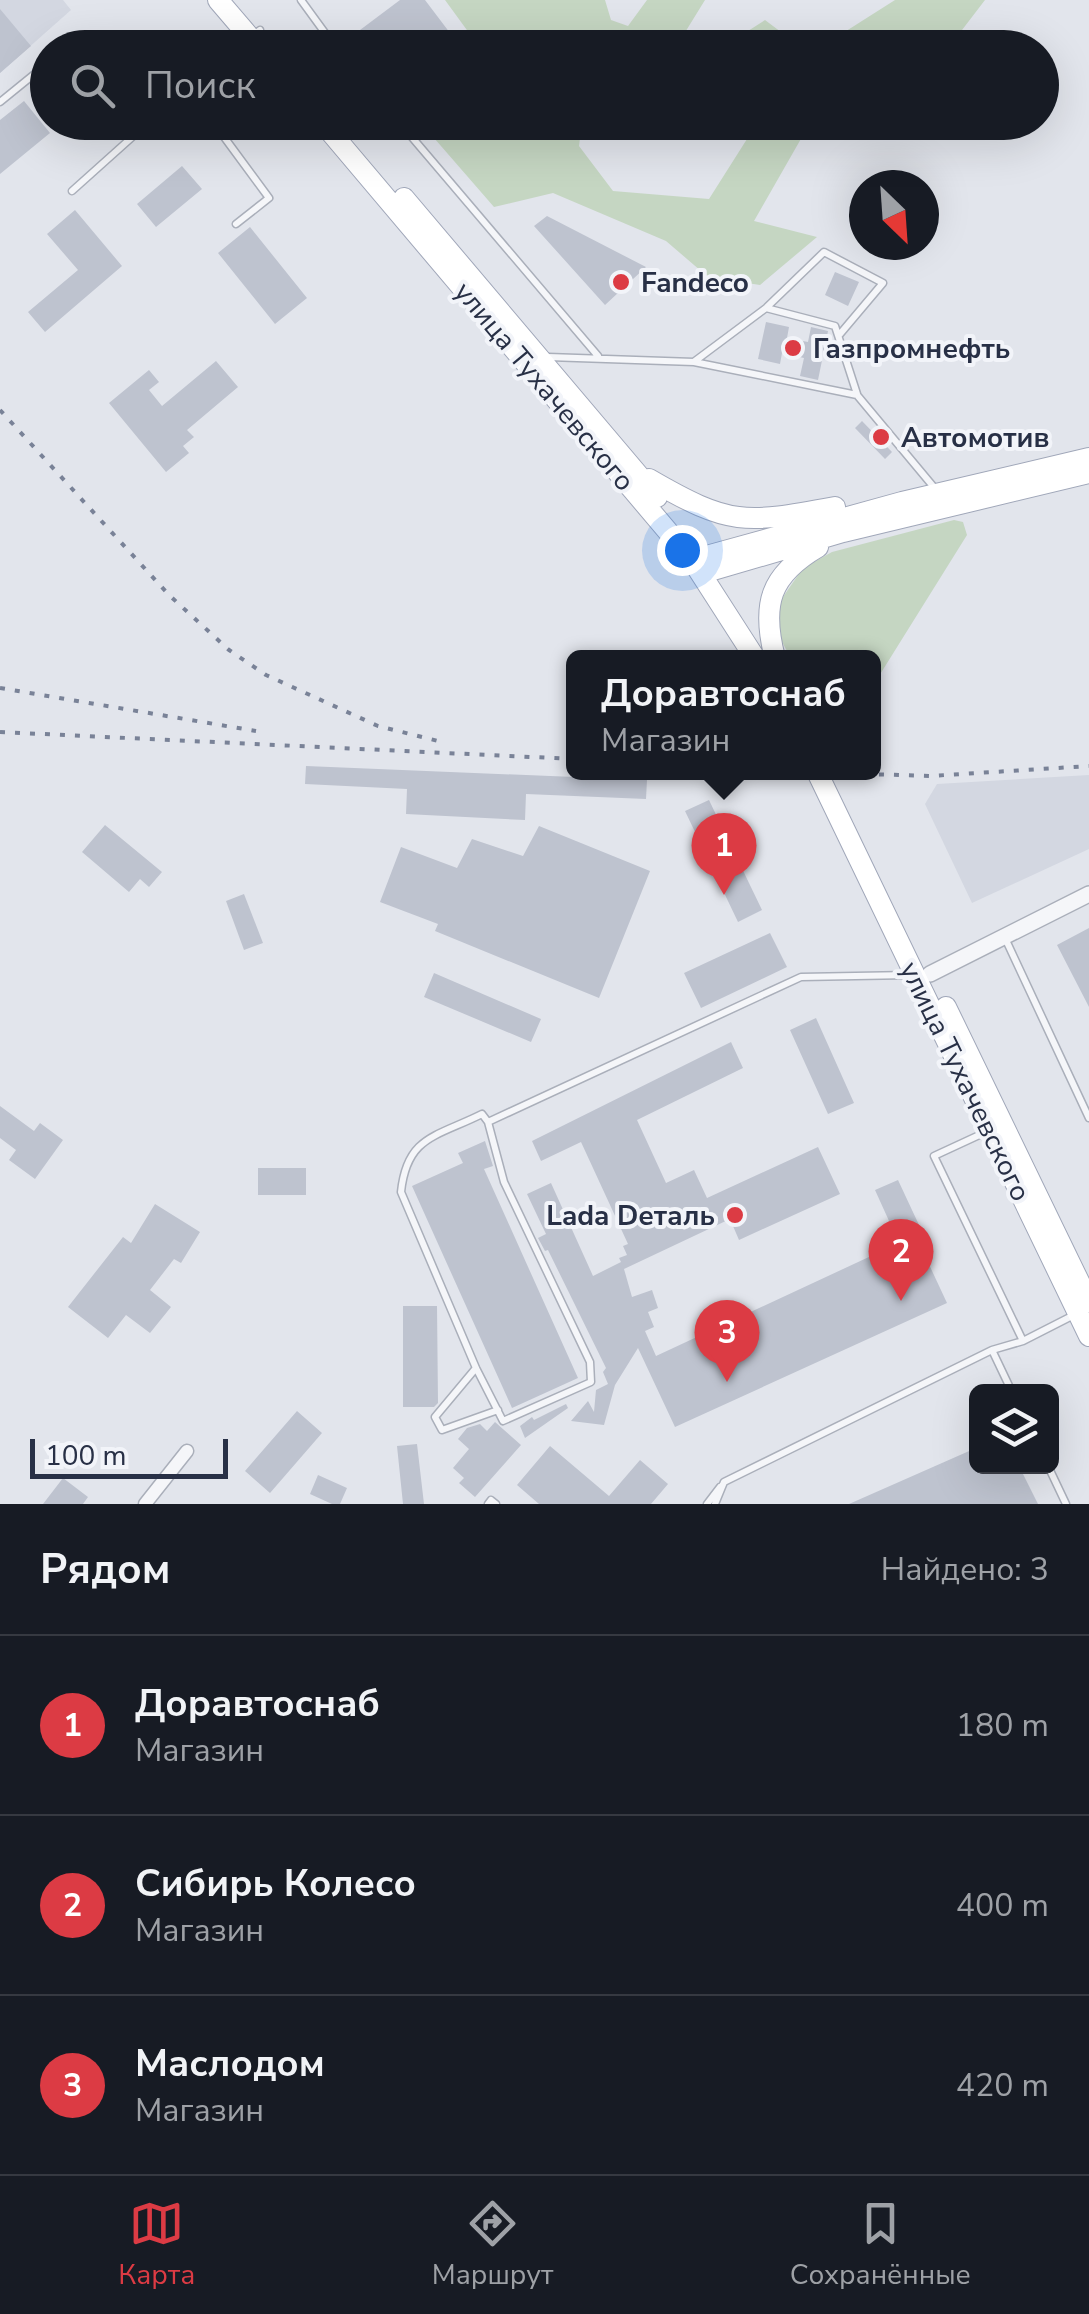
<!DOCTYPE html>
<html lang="ru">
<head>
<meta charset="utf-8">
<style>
  body { margin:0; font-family:"Nunito Sans",sans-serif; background:#20242c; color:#f1f3f6 }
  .controls { position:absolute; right:30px; bottom:30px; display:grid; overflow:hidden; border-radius:15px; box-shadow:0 10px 40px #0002 }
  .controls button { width:90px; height:90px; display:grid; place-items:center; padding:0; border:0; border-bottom:2px solid #363941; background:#171b24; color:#f1f3f6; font:50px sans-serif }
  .compass { position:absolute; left:849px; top:170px; width:90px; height:90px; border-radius:50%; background:#171b24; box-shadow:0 10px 40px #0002; rotate:155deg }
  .scale { position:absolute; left:30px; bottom:25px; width:198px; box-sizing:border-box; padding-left:10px; border:5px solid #283046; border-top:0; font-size:28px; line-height:35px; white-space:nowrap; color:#283046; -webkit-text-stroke:8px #f2f4f9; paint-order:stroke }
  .you { position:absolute; left:682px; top:550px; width:35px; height:35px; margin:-25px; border:8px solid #fff; border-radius:50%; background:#1a73e8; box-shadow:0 0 0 15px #1a73e833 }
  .badge { display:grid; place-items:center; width:65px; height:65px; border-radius:50%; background:#dc3b44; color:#fff; font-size:32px; font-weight:700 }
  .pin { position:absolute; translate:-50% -82px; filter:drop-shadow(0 2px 5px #0008) }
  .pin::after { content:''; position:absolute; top:52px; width:35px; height:30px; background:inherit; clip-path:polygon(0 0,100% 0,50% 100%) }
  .popup { position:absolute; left:566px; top:650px; width:315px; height:130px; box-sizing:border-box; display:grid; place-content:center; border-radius:15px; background:#171b24; filter:drop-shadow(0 2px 8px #0005); font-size:32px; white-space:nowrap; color:#9ea1a6 }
  .popup b { font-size:38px; color:#f1f3f6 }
  .popup::after { content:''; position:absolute; left:50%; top:100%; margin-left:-20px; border:20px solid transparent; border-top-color:#171b24 }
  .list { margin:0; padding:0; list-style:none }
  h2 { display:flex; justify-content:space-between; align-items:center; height:130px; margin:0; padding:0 40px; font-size:42px }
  h2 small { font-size:32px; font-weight:400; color:#9ea1a6 }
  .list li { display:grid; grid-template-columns:65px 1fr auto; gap:30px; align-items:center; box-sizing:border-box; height:180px; padding:0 40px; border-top:2px solid #363941 }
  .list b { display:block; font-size:38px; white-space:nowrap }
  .list p { margin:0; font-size:32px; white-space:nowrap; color:#9ea1a6 }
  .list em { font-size:32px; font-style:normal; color:#9ea1a6 }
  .icon { flex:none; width:55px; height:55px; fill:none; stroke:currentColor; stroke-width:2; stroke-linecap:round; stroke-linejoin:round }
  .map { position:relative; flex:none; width:1089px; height:1504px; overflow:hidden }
  .search { position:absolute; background:#171b24; box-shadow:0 10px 40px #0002; left:30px; right:30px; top:30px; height:110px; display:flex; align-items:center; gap:25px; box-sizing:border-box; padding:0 35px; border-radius:55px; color:#9ea1a6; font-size:38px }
  .sheet { height:670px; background:#171b24 }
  nav { display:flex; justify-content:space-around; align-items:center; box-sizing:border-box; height:140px; border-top:2px solid #363941; background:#171b24; font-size:28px; color:#9ea1a6 }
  nav a { display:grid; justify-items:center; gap:5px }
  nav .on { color:#dc3b44 }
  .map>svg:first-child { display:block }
  .built { fill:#d3d7e1 }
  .green { fill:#c5d6c2 }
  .building { fill:#bec3cf }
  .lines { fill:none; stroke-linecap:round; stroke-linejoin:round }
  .service-casing { stroke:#aaafba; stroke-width:9 }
  .minor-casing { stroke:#aaafba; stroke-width:15 }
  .tertiary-casing { stroke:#aaafba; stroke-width:18 }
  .primary-casing { stroke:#a0a7b9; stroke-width:22 }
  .service { stroke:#f5f6f9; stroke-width:6 }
  .minor { stroke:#f5f6f9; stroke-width:12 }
  .tertiary { stroke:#f5f6f9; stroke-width:15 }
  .primary { stroke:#fff; stroke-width:20 }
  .rail { stroke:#798297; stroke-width:4; stroke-dasharray:5 10; stroke-linecap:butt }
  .poi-dot { fill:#dc3b44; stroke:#f2f4f9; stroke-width:4 }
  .labels { text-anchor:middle; stroke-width:8; stroke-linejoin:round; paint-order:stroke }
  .poi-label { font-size:28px; font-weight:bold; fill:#283046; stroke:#f2f4f9; text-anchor:start }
  .street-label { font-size:28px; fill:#283046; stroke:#f2f4f9 }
</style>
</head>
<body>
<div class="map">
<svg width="1089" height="1504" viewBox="0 0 1089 1504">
  <rect width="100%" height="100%" fill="#e2e5ec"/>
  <path class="built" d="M0,0H63L71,10L0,73Z
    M1089,775V849L972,903L925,804L937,784Z"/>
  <path class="green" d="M445,0H605L611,20L628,26L647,0H705L676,47L480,48Z
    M895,0H985L949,47H821Z
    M765,20L801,47H731L737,38Z
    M421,123H582L579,146L613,191L709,199L747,139L741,123H810L754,221L817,237L760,285L708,277L666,241L553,193L494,207Z
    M954,520L963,522L967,535L874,684V658L790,657L775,628L776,607L803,568L832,552Z"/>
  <path class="building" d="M400,0H425L450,33L429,48H354L348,39Z
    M0,9L31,46L0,73Z
    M24,101L50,133L0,174V120Z
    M182,166L202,189L156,227L137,204Z
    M75,210L122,266L45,332L28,312L78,270L47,234Z
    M547,216L646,267L605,305L534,226Z
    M250,227L307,298L275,324L218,253Z
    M835,272L859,282L848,306L825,295Z
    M766,322L789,327L787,338L808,342L811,327L828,331L818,380L800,376L804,358L782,353L780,364L758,359Z
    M216,361L238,387L187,430L194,437L183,446L189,453L166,472L109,403L149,370L159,382L149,390L162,406Z
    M862,421L892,452L885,459L855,428Z
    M306,766L647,780L646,799L526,794L525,820L406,814L407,789L305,784Z
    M709,800L762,910L738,922L685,811Z
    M105,825L162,872L149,887L140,879L129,892L82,852Z
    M539,826L650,871L599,998L435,931L438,924L380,902L401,847L457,868L472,839L523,856Z
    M244,894L263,943L244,950L226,901Z
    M1089,928V1007L1057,945Z
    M770,933L787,967L701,1008L684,973Z
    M434,973L541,1019L531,1042L424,997Z
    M816,1018L854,1103L828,1114L790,1030Z
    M731,1042L743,1068L637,1120L666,1183L694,1170L707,1198L818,1147L840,1194L739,1240L730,1219L624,1269L632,1297L652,1290L658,1308L648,1312L654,1327L645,1331L656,1356L899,1243L875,1190L898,1180L926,1240L919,1243L947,1303L675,1427L638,1348L615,1385L604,1425L571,1421L588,1401L594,1412L596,1390L608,1384L603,1372L606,1368L548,1250L545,1251L538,1238L546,1234L527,1194L551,1183L593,1276L621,1262L619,1258L627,1255L623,1246L628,1244L581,1142L541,1161L532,1141Z
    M0,1106L34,1131L40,1123L63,1140L35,1179L9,1160L16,1150L0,1138Z
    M485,1141L493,1166L484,1169L578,1378L512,1408L412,1186L463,1163L458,1153Z
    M258,1168H306V1195H258Z
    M155,1204L200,1232L181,1263L174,1259L150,1290L171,1307L150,1333L126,1315L108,1338L68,1307L123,1237L131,1243Z
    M403,1306H437L438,1403L434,1407H403Z
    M566,1404L568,1408L525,1438L520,1426L532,1417L534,1420Z
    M297,1411L322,1433L270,1493L245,1471Z
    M495,1422L521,1445L475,1497L459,1483L464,1478L453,1468L469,1449L458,1439L467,1428L480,1424L487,1431Z
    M417,1444L424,1504H403L397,1446Z
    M550,1446L609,1496L640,1460L668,1484L651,1504H539L517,1485Z
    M976,1448V1466H1019L1038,1504H849Z
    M318,1475L347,1488L340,1504H332L310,1494Z
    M63,1478L88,1497L83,1504H43Z"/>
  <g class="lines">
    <defs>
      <path id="service" d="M301,0L336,48
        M236,48L260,30
        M0,102L48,63
        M213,122L269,198L236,224
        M399,122L598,356
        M72,191L149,122
        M767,307L824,252L883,283L840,334
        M548,357L694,362L857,395L937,491
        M695,361L766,308L835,326L857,394
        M1005,938L1089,1118
        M482,1114L488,1122L504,1182L590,1362L591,1382L503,1421L476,1368L401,1192C407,1136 436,1137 482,1114Z
        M488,1122L801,977L910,975
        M988,1131L934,1156L1023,1341
        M992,1350L1012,1392
        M476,1368L435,1417L442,1430L498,1410
        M1048,1466L1066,1504
        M488,1504L491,1500L496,1504
        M707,1504L720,1487
        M715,1504L724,1482L992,1350L1023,1341L1074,1315"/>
      <path id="minor" d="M145,1504L187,1451"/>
      <path id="tertiary" d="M930,974L1089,894"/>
      <path id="primary" d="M218,0L259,48
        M322,122L692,560L755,658
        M404,198L657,497
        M649,479C730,526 744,524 835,507
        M692,560L902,502L1089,458
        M703,573L843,532L1089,473
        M775,658C761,604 770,575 818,547
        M817,772L1089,1336
        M946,1007L1089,1302"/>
    </defs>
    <use href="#service" class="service-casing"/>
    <use href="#minor" class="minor-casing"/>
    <use href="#tertiary" class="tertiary-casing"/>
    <use href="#primary" class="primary-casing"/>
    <use href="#service" class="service"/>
    <use href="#minor" class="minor"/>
    <use href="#tertiary" class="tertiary"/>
    <use href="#primary" class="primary"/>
    <path class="rail" d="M0,410L169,595L229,650L266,675L378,726L438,741
      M0,688L256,731
      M0,732L574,759
      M804,772L930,776L1089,766"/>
  </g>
  <g class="poi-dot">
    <circle cx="621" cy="282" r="10"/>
    <circle cx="793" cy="348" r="10"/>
    <circle cx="881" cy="437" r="10"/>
    <circle cx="735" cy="1215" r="10"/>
  </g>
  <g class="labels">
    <g class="poi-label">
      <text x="641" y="292">Fandeco</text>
      <text x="813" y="358">Газпромнефть</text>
      <text x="901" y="447">Автомотив</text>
      <text x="715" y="1225" text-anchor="end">Lada Dеталь</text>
    </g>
    <g class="street-label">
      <text transform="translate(545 386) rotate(50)" y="10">улица Тухачевского</text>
      <text transform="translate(966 1081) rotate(64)" y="10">улица Тухачевского</text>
    </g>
  </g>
</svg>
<div class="controls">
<button><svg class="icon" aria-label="layers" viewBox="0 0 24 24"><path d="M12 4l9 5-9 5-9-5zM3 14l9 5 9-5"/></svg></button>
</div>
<svg class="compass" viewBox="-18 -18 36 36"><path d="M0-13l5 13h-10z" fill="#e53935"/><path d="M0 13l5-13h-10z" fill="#9ea1a6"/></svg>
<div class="scale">100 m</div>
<div class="you"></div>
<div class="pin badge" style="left:724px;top:895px">1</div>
<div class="popup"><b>Доравтоснаб</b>Магазин</div>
<div class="pin badge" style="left:901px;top:1301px">2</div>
<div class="pin badge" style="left:727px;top:1382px">3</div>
<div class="search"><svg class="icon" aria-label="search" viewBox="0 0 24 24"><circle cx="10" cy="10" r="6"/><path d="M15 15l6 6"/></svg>Поиск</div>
</div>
<section class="sheet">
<h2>Рядом<small>Найдено: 3</small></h2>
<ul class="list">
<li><span class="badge">1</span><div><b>Доравтоснаб</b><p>Магазин</p></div><em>180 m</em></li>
<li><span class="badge">2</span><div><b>Сибирь Колесо</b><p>Магазин</p></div><em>400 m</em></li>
<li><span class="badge">3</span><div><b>Маслодом</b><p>Магазин</p></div><em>420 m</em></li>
</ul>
</section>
<nav>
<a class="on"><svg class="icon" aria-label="map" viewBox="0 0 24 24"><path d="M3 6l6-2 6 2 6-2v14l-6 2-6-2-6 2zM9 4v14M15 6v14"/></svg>Карта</a>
<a><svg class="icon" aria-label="directions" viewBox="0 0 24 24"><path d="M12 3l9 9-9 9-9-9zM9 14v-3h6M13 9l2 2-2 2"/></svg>Маршрут</a>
<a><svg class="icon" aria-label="saved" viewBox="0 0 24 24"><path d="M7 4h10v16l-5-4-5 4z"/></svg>Сохранённые</a>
</nav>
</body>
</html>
